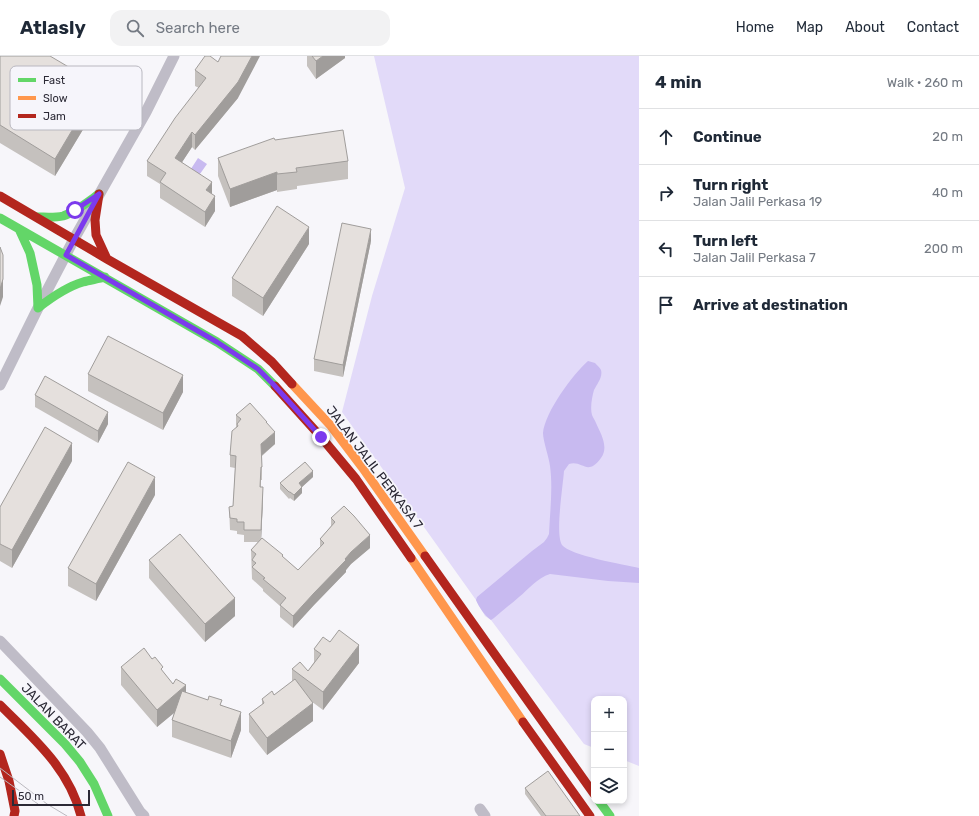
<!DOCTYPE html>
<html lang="en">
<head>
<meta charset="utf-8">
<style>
  body { margin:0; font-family:Rubik,sans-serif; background:#f2f2f3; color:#1f2937 }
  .controls { position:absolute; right:12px; bottom:12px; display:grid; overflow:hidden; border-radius:8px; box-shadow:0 2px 6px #0003 }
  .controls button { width:36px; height:36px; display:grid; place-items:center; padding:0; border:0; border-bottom:1px solid #e0e1e3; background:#fff; color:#1f2937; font:20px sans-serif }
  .scale { position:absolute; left:12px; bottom:10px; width:78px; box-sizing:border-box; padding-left:4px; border:2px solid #2b2935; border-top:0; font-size:11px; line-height:14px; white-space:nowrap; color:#2b2935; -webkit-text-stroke:3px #f6f5fb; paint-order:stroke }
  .stop { position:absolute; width:12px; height:12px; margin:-9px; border:3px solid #7c3aed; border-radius:50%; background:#fff }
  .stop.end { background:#7c3aed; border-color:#fff; box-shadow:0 1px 4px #0008 }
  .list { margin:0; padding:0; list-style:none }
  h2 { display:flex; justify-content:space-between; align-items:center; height:52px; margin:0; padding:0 16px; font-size:17px }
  h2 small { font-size:13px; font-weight:400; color:#747a83 }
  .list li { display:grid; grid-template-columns:26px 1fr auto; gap:12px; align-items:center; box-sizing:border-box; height:56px; padding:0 16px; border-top:1px solid #e0e1e3 }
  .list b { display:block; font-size:15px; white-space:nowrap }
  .list p { margin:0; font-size:13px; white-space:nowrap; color:#747a83 }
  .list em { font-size:13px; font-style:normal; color:#747a83 }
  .icon { flex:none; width:22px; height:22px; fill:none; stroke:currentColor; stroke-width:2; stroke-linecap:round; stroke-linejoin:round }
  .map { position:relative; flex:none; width:639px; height:760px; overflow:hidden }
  header { display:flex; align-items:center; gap:24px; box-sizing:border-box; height:56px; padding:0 20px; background:#fff; border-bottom:1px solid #e0e1e3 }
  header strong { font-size:19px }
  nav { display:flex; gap:22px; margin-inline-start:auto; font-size:14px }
  .search { width:280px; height:36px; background:#f2f2f3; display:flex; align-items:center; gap:10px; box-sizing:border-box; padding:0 14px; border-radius:12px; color:#747a83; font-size:15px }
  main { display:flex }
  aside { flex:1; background:#fff }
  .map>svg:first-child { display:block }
  .green { fill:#e2daf9 }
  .water { fill:#c8baf0 }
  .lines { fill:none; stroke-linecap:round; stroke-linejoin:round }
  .street { stroke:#bfbcc7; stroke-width:11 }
  .fast { stroke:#63d668; stroke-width:9 }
  .slow { stroke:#ff974d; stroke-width:9 }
  .jam { stroke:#b3261e; stroke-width:9 }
  .tram { stroke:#bbb9bf; stroke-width:1 }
  .wall { fill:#c5c1be }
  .shaded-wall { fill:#a09d9b }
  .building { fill:#e5e0dd; stroke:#a09d9b }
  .route { stroke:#7c3aed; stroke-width:5 }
  .labels { text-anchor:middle; stroke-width:3.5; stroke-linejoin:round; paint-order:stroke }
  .street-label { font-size:13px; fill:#2b2935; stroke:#f6f5fb }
  .key { fill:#f6f5fb; stroke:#b9b8c0; stroke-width:1 }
  .key-label { font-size:11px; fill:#2b2935 }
</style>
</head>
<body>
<header>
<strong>Atlasly</strong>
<div class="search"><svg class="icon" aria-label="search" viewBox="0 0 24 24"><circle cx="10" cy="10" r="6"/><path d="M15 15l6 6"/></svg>Search here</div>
<nav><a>Home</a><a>Map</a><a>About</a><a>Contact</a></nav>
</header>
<main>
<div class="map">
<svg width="639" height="760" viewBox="0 0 639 760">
  <rect width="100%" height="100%" fill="#f7f6fa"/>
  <path class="green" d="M374,0H639V710L624,704V643H594V692L584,688L491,564L485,560L476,544L342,356L372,240L405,132Z"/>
  <path class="water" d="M198,102L207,108L195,125L187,119Z
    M588,305L595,307C597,309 600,312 601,314C603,321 597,328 594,334C592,341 590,352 592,359C593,362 595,364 596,367C601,378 609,391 601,402C587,421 583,404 569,408L564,415C563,430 555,478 562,489C569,499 625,509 639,512V527L608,525L550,518C537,522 529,533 519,541C511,548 502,555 494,562L491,564C484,559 479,551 476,544L477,541L532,495L544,486L547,482L549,478C550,455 553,432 550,410C549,401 543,385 543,377C545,356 573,318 588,305Z"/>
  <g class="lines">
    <path class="street" d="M0,329L38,252L74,183L146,56L174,0
      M0,585L87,676L100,692L140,756L144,760
      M480,753L485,760"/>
    <path class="fast" d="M37,161C45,161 55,162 63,160C76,156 88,146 99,138
      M0,162L217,286L258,313L275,330
      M19,173L30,197L37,229L38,252
      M38,252C52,241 66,231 83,226C90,224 98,223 105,221
      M0,623L65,688L80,706L94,728L108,760
      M599,745L610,760"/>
    <path class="slow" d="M292,328L331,370L362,411L425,500
      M411,502L523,666"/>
    <path class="jam" d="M99,138L95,164L96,179L107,203
      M0,140L107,203L242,280L272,306L292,328
      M275,330L321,381L356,423L411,502
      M425,500L594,738
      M0,649C33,682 69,712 81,760
      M523,666L590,760
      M0,698L9,725L15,755L14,760"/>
    <path class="tram" d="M0,712L47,748L67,760
      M0,721L38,748"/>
  </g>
  <path class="wall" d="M0,0L99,47L55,120L0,87Z
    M307,0H345V2L316,23L307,10Z
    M195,14L238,42L195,94L192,91L182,106L212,138L215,155L205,171L160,142V128L147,120V105L199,32L195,30Z
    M275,84L348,105V123L297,130V133L277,136V134L230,151L218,120V102Z
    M371,185L343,321L314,315V303Z
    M309,188L263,260L232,240V222Z
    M88,318L183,336L163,374L88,335Z
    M35,339L108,368L98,387L35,351Z
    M236,359L267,367L275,388L262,400V424H261V431L263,443L261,483L298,514L320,491V483L331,470V462L370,492L351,508L346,514V516L314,549L293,572L280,561V550L263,535V533L252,523L251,494L258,486H244V479L237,478V475L230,474L229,451L233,450L235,412L230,411V399L236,371Z
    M72,405L12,512L0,505V451Z
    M313,421L302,431V437L294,445L290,442L289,443L280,433V427Z
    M155,439L96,545L68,530V512Z
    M149,504L235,560L205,586L149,522Z
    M314,593L359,607L323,654L311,645L313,665L267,699L249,676V658L262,649V643L274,639L292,626V613L308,615L314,606Z
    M121,611L163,616L173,628L186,637L222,649L241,674L231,702L172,681V664L174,657L157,671L121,629Z
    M525,732L580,760H541L525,738Z"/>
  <path class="shaded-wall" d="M252,0H260L238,42L195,94V79Z
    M323,0H345V2L316,23V5Z
    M99,29V47L55,120V103Z
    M192,76V91L175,117V102Z
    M277,116V134L230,151V133Z
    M212,126V141L206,134Z
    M215,140V155L205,171V156Z
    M309,171V188L263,260V242Z
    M371,173V185L343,321V309Z
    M3,217V241L0,250V233Z
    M183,319V336L163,374V357Z
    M108,356V368L98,387V375Z
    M275,376V388L261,400V388Z
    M72,387V405L12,512V494Z
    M313,415V421L302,431V437L294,445V439L299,427Z
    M155,421V439L96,545V528Z
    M263,431V443L261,487V474Z
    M370,479V492L351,508L346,514V516L314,549L293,572V560L351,496Z
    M235,542V560L205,586V568Z
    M359,589V607L323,654V636Z
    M186,629V647L157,671V654Z
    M313,647V665L267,699V682Z
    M241,656V674L231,702V685Z"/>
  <path class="building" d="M0,0H50L99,29L55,103L0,69Z
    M205,0H210L218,6L221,0H252L238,26L195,79L192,76L175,102L212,126L206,134L215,140L205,156L160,126L166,117L147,105L175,62L206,22L195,14Z
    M312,0H323L316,5Z
    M343,74L348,105L296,112L297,116L277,118V116L230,133L218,102L274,82L275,84Z
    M277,150L309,171L263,242L232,222Z
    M342,167L371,173L343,309L314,303Z
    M0,191L3,199V223L0,233Z
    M108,280L183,319L163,357L88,318Z
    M45,320L108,356L98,375L35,339Z
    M250,347L267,366H266L275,376L261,388L262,411H261L260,431H263L261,474H244V466H237V463L230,462L229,451L233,450L236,400L230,399L232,375L238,370L237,368L241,363L236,359Z
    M45,371L72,387L12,494L0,488V451Z
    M128,406L155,421L96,528L68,512Z
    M305,406L313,415L299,427L302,431L294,439L290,436H289L280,427Z
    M344,450L354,460L370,479L351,496L345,503L346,504L314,537L293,560L280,549L286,542L263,523L265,522L252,511L256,507L252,504L256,498L251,494L262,482L283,499L282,500L298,514L324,487L320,483L335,466L331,462Z
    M180,478L235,542L205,568L149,504Z
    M339,574L359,589L323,636L292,613L300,606L308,615L321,598L314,593L323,581L330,586Z
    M144,592L152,603L155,601L163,611L161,613L173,628L176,623L186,629L157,654L121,611Z
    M295,623L313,647L267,682L249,658L264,647L262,643L272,635L274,639Z
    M182,635L208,644L209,640L222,644L220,649L241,656L231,685L172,664Z
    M548,715L580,760H546L525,732Z"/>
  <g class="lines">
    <path class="route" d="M75,154L99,138L66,199L217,286L258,313L273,328L321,381"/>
  </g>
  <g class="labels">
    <g class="street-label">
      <text transform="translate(375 411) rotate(53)" y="5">JALAN JALIL PERKASA 7</text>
      <text transform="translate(54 660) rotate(46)" y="5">JALAN BARAT</text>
    </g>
  </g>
  <rect x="10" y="10" width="132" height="64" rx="6" class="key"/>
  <rect x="18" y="22" width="18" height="4" fill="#63d668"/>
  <rect x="18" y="40" width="18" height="4" fill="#ff974d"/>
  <rect x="18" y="58" width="18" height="4" fill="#b3261e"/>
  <g class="key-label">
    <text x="43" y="28">Fast</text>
    <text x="43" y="46">Slow</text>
    <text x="43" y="64">Jam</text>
  </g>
</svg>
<div class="controls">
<button>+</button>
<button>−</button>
<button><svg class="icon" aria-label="layers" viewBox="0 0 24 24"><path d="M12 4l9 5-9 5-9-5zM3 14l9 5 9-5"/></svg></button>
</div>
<div class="scale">50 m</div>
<div class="stop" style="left:75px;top:154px"></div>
<div class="stop end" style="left:321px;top:381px"></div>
</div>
<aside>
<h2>4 min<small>Walk · 260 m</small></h2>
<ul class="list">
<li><svg class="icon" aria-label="ahead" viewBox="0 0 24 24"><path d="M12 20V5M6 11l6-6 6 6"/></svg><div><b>Continue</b></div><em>20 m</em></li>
<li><svg class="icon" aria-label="right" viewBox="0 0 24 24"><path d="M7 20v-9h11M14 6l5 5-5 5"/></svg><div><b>Turn right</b><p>Jalan Jalil Perkasa 19</p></div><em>40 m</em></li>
<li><svg class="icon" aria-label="left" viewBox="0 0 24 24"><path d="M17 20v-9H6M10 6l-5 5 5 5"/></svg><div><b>Turn left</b><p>Jalan Jalil Perkasa 7</p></div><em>200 m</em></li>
<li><svg class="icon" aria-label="arrive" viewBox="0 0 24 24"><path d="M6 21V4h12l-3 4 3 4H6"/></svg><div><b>Arrive at destination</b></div></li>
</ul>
</aside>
</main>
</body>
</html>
